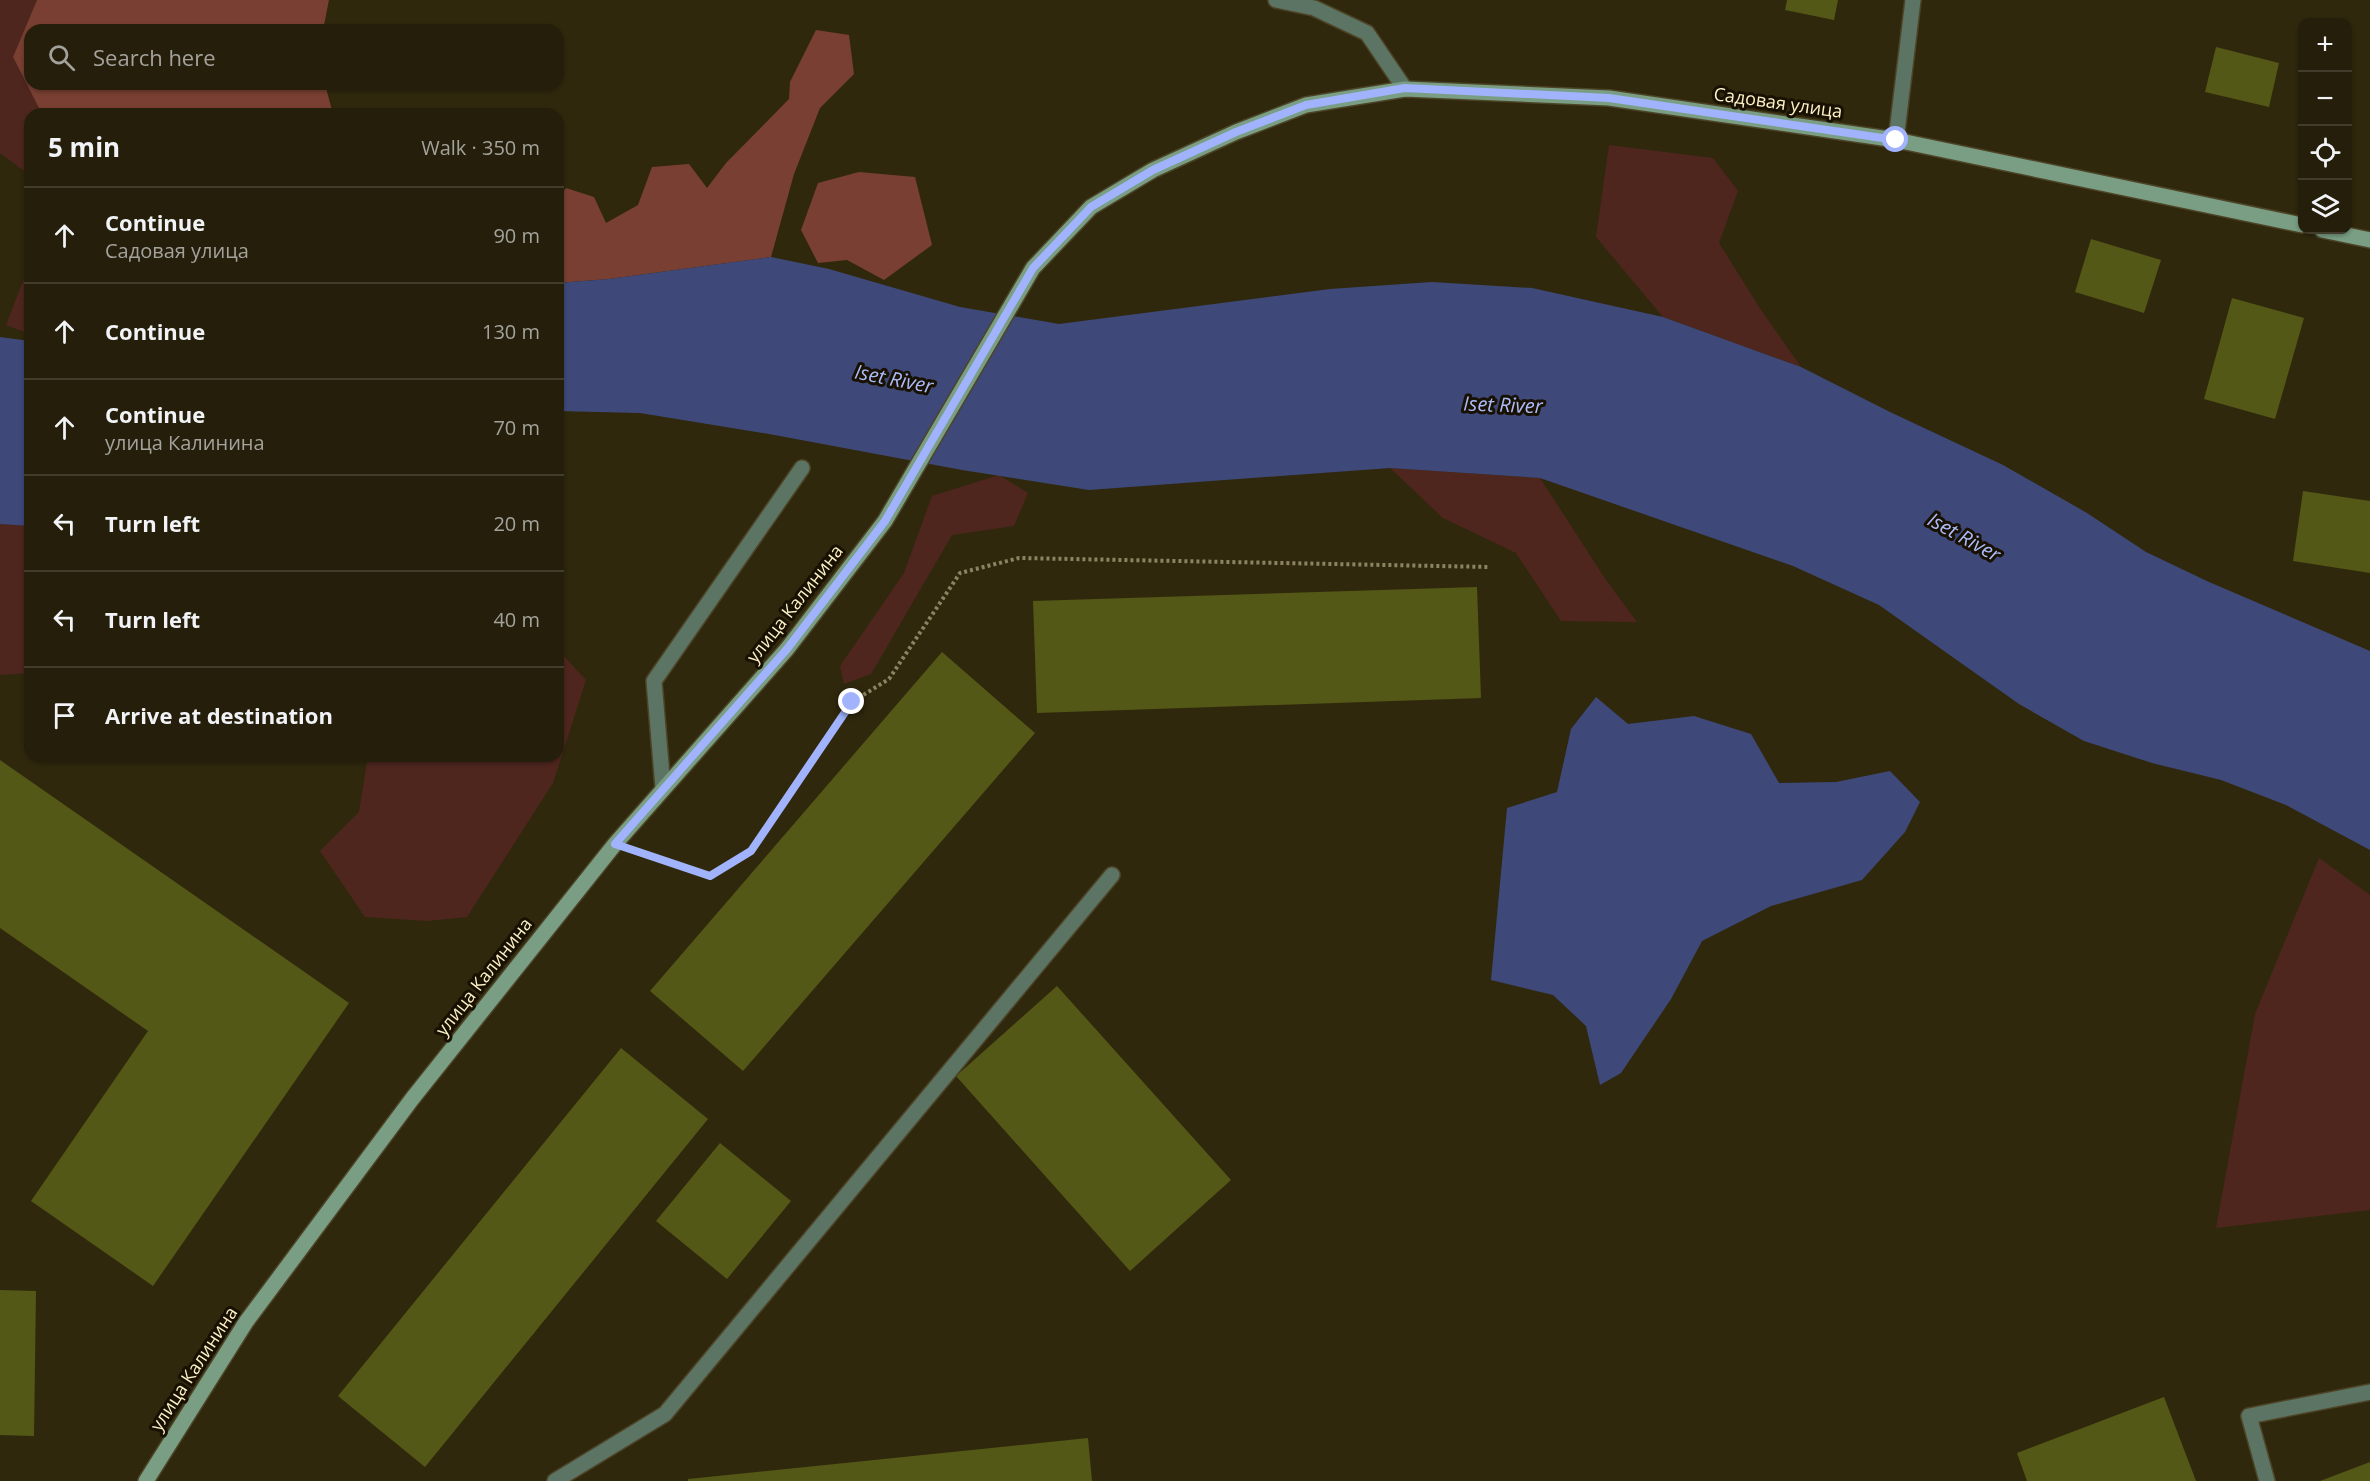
<!DOCTYPE html>
<html lang="en">
<head>
<meta charset="utf-8">
<style>
  body { margin:0; font-family:"Open Sans",sans-serif; background:#302b18; color:#f1f3f6 }
  .controls { position:absolute; right:18px; top:18px; display:grid; overflow:hidden; border-radius:12px; box-shadow:0 2px 4px #0004 }
  .controls button { width:54px; height:54px; display:grid; place-items:center; padding:0; border:0; border-bottom:2px solid #413c2b; background:#241e0a; color:#f1f3f6; font:30px sans-serif }
  .stop { position:absolute; width:18px; height:18px; margin:-14px; border:4px solid #a1b3fd; border-radius:50%; background:#fff }
  .stop.end { background:#a1b3fd; border-color:#fff; box-shadow:0 2px 6px #0008 }
  .list { margin:0; padding:0; list-style:none }
  h2 { display:flex; justify-content:space-between; align-items:center; height:78px; margin:0; padding:0 24px; font-size:26px }
  h2 small { font-size:20px; font-weight:400; color:#a3a29c }
  .list li { display:grid; grid-template-columns:39px 1fr auto; gap:18px; align-items:center; box-sizing:border-box; height:96px; padding:0 24px; border-top:2px solid #413c2b }
  .list b { display:block; font-size:22px; white-space:nowrap }
  .list p { margin:0; font-size:20px; white-space:nowrap; color:#a3a29c }
  .list em { font-size:20px; font-style:normal; color:#a3a29c }
  .icon { flex:none; width:33px; height:33px; fill:none; stroke:currentColor; stroke-width:2; stroke-linecap:round; stroke-linejoin:round }
  .map { position:relative; flex:none; width:2370px; height:1481px; overflow:hidden }
  .search { position:absolute; background:#241e0a; box-shadow:0 2px 4px #0004; left:24px; top:24px; width:540px; height:66px; display:flex; align-items:center; gap:15px; box-sizing:border-box; padding:0 21px; border-radius:18px; color:#a3a29c; font-size:22px }
  .panel { position:absolute; background:#241e0a; box-shadow:0 2px 4px #0004; left:24px; top:108px; width:540px; height:654px; border-radius:18px }
  .map>svg:first-child { display:block }
  .green { fill:#4e261e }
  .forest { fill:#793f32 }
  .water { fill:#3e497a }
  .building { fill:#545816 }
  .lines { fill:none; stroke-linecap:round; stroke-linejoin:round }
  .service-casing { stroke:#4d4427; stroke-width:18 }
  .minor-casing { stroke:#4d4427; stroke-width:18 }
  .secondary-casing { stroke:#4d4427; stroke-width:18 }
  .path { stroke:#8c8361; stroke-width:4; stroke-dasharray:3 3; stroke-linecap:butt }
  .service { stroke:#5c7463; stroke-width:15 }
  .minor { stroke:#5c7463; stroke-width:15 }
  .secondary { stroke:#799e83; stroke-width:15 }
  .route { stroke:#a1b3fd; stroke-width:8 }
  .labels { text-anchor:middle; stroke-width:6; stroke-linejoin:round; paint-order:stroke }
  .street-label { font-size:18px; fill:#fdf1c8; stroke:#181000 }
  .water-label { font-size:20px; font-style:italic; fill:#abbbfa; stroke:#181000 }
</style>
</head>
<body>
<div class="map">
<svg width="2370" height="1481" viewBox="0 0 2370 1481">
  <rect width="100%" height="100%" fill="#30280d"/>
  <path class="green" d="M0,0H37L13,57L42,114H30V175L0,153Z
    M1609,145L1713,158L1738,191L1719,243L1761,310L1801,367L1663,317L1596,237Z
    M30,263V334L6,325Z
    M1390,468L1540,478L1606,580L1637,622L1561,621L1516,553L1443,518Z
    M999,475L1028,493L1014,526L952,535L871,674L844,684L840,666L904,573L932,496Z
    M0,524L30,526V673L0,675Z
    M559,651L586,680L553,783L467,917L427,921L365,917L320,851L359,812L368,756H558Z
    M2319,858L2370,895V1210L2216,1228L2255,1014Z"/>
  <path class="forest" d="M37,0H329L323,30H30V84H325L333,114H42L13,57Z
    M816,30L849,35L854,74L820,108L794,174L771,257L609,279L558,283V197L566,188L594,197L606,223L638,205L652,167L689,164L707,188L726,163L789,99L790,82Z
    M859,172L915,177L932,245L884,280L847,260L818,263L801,230L818,183Z"/>
  <path class="water" d="M771,257L829,269L960,307L1059,324L1330,289L1432,282L1532,288L1663,317L1801,367L1890,412L2003,465L2087,513L2146,552L2209,582L2370,651V850L2286,805L2221,780L2152,763L2084,741L2019,704L1879,605L1793,566L1540,478L1390,468L1089,490L962,470L769,434L640,413L558,411V283L609,279Z
    M0,337L30,341V526L0,524Z
    M1596,697L1628,724L1694,716L1751,734L1779,783L1836,782L1890,771L1920,802L1905,832L1862,880L1771,906L1702,941L1671,999L1621,1073L1600,1085L1586,1026L1553,995L1491,980L1507,808L1557,792L1571,729Z"/>
  <path class="building" d="M1787,0H1838L1834,20L1785,10Z
    M2216,47L2279,63L2269,107L2205,92Z
    M2091,239L2161,260L2144,313L2075,292Z
    M2232,298L2304,318L2275,419L2204,399Z
    M2303,491L2370,501V573L2293,561Z
    M1477,587L1481,698L1037,713L1033,601Z
    M942,652L1035,733L743,1071L650,991Z
    M0,760L349,1003L153,1286L31,1201L148,1031L0,928Z
    M1057,986L1231,1180L1130,1271L956,1076Z
    M621,1048L708,1119L425,1467L338,1396Z
    M720,1143L791,1201L727,1279L656,1221Z
    M0,1290L36,1291L34,1436L0,1435Z
    M2164,1397L2196,1481H2027L2017,1453Z
    M1088,1438L1092,1481H688V1479Z
    M2370,1462V1481H2320Z"/>
  <g class="lines">
    <defs>
      <path id="service" d="M663,788L654,681L802,468
        M555,1481L665,1414L1112,875
        M2267,1481L2249,1416L2370,1392"/>
      <path id="minor" d="M1276,0L1314,8L1367,33L1405,89
        M1896,140L1913,0"/>
      <path id="secondary" d="M2322,230L2370,240
        M146,1481L246,1322L412,1099L615,844L787,649L885,521L1033,268L1091,207L1153,170L1236,132L1306,105L1405,89L1609,98L1896,140L2302,225"/>
    </defs>
    <use href="#service" class="service-casing"/>
    <use href="#minor" class="minor-casing"/>
    <use href="#secondary" class="secondary-casing"/>
    <path class="path" d="M643,854L710,876L751,851L852,702L889,679L960,573L1019,558L1490,567"/>
    <use href="#service" class="service"/>
    <use href="#minor" class="minor"/>
    <use href="#secondary" class="secondary"/>
  </g>
  <g class="lines">
    <path class="route" d="M852,702L751,851L710,876L615,844L787,649L885,521L1033,268L1091,207L1153,170L1236,132L1306,105L1405,88L1609,98L1896,140"/>
  </g>
  <g class="labels">
    <g class="street-label">
      <text transform="translate(1778 103) rotate(8)" y="6">Садовая улица</text>
      <text transform="translate(795 604) rotate(-52)" y="6">улица Калинина</text>
      <text transform="translate(484 977) rotate(-52)" y="6">улица Калинина</text>
      <text transform="translate(194 1369) rotate(-57)" y="6">улица Калинина</text>
    </g>
    <g class="water-label">
      <text transform="translate(894 379) rotate(11)" y="7">Iset River</text>
      <text transform="translate(1503 405) rotate(2)" y="7">Iset River</text>
      <text transform="translate(1964 537) rotate(29)" y="7">Iset River</text>
    </g>
  </g>
</svg>
<div class="controls">
<button>+</button>
<button>−</button>
<button><svg class="icon" aria-label="locate" viewBox="0 0 24 24"><circle cx="12" cy="12" r="6"/><path d="M12 2v4M12 18v4M2 12h4M18 12h4"/></svg></button>
<button><svg class="icon" aria-label="layers" viewBox="0 0 24 24"><path d="M12 4l9 5-9 5-9-5zM3 14l9 5 9-5"/></svg></button>
</div>
<div class="stop" style="left:1896px;top:140px"></div>
<div class="stop end" style="left:852px;top:702px"></div>
<div class="search"><svg class="icon" aria-label="search" viewBox="0 0 24 24"><circle cx="10" cy="10" r="6"/><path d="M15 15l6 6"/></svg>Search here</div>
<section class="panel">
<h2>5 min<small>Walk · 350 m</small></h2>
<ul class="list">
<li><svg class="icon" aria-label="ahead" viewBox="0 0 24 24"><path d="M12 20V5M6 11l6-6 6 6"/></svg><div><b>Continue</b><p>Садовая улица</p></div><em>90 m</em></li>
<li><svg class="icon" aria-label="ahead" viewBox="0 0 24 24"><path d="M12 20V5M6 11l6-6 6 6"/></svg><div><b>Continue</b></div><em>130 m</em></li>
<li><svg class="icon" aria-label="ahead" viewBox="0 0 24 24"><path d="M12 20V5M6 11l6-6 6 6"/></svg><div><b>Continue</b><p>улица Калинина</p></div><em>70 m</em></li>
<li><svg class="icon" aria-label="left" viewBox="0 0 24 24"><path d="M17 20v-9H6M10 6l-5 5 5 5"/></svg><div><b>Turn left</b></div><em>20 m</em></li>
<li><svg class="icon" aria-label="left" viewBox="0 0 24 24"><path d="M17 20v-9H6M10 6l-5 5 5 5"/></svg><div><b>Turn left</b></div><em>40 m</em></li>
<li><svg class="icon" aria-label="arrive" viewBox="0 0 24 24"><path d="M6 21V4h12l-3 4 3 4H6"/></svg><div><b>Arrive at destination</b></div></li>
</ul>
</section>
</div>
</body>
</html>
